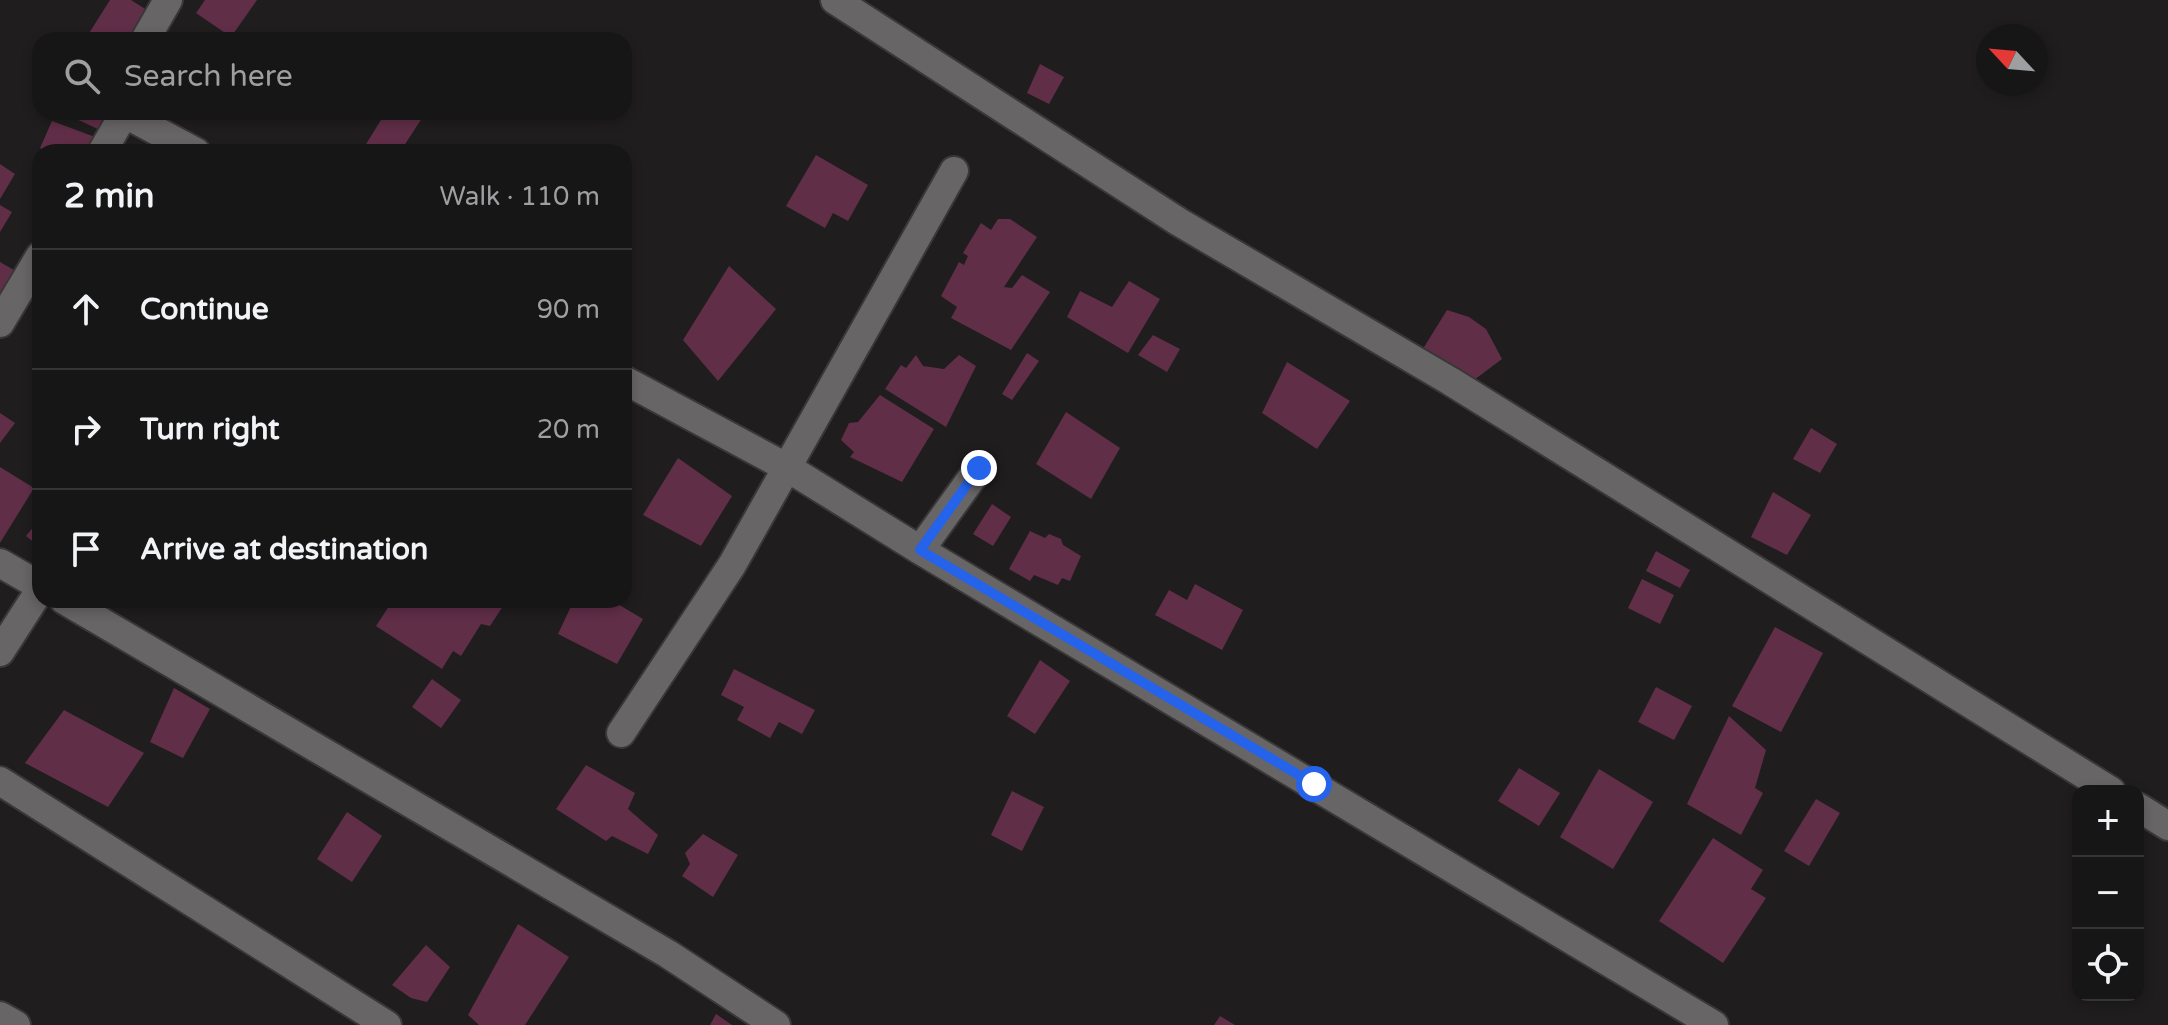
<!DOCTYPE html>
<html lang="en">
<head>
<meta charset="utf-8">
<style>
  body { margin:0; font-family:"Varela Round",sans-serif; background:#242323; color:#f1f3f6 }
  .controls { position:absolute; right:24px; bottom:24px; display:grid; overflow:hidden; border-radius:16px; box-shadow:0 4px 12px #0003 }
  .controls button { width:72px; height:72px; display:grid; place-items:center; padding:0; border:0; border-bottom:2px solid #363535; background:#171616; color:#f1f3f6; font:40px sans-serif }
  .compass { position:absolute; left:1976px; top:24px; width:72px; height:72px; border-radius:50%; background:#171616; box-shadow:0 4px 12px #0003; rotate:296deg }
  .stop { position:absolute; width:24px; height:24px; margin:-18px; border:6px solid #2563eb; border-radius:50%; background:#fff }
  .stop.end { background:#2563eb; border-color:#fff; box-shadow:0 2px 8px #0008 }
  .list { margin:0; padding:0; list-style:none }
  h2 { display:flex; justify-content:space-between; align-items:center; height:104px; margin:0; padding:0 32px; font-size:34px }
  h2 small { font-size:26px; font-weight:400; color:#9e9fa1 }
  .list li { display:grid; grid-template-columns:52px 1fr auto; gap:24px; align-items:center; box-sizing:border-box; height:120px; padding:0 32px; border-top:2px solid #363535 }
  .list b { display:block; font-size:30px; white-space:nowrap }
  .list em { font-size:26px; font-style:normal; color:#9e9fa1 }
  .icon { flex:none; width:44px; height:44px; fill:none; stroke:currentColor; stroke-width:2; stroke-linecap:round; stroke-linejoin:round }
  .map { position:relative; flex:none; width:2168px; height:1025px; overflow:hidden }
  .search { position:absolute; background:#171616; box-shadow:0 4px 12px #0003; left:32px; top:32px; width:600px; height:88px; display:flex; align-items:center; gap:20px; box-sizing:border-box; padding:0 28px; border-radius:24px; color:#9e9fa1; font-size:30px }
  .panel { position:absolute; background:#171616; box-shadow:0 4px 12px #0003; left:32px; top:144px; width:600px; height:464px; border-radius:24px }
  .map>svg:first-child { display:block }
  .building { fill:#612e48 }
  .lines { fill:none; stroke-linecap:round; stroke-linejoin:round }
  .street-casing { stroke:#393738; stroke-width:32 }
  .street { stroke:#686567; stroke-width:28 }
  .route { stroke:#2563eb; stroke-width:10 }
</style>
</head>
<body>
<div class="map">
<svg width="2168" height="1025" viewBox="0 0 2168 1025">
  <rect width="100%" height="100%" fill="#1f1d1e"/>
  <path class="building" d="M110,0H131L150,12L132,40L86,38Z
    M205,0H257L231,37L196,13Z
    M1040,64L1064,77L1049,104L1027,93Z
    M61,112H105L98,129Z
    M386,112H426L400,152H361Z
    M52,121L95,137L87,152H47L40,148Z
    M816,155L868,185L848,221L833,213L825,228L786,206Z
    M0,164L15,174L0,199Z
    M0,205L12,212L0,232Z
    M998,219H1010L1037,237L1004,287L1012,288L1022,275L1050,292L1011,350L951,318L957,307L941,296L959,262L964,265L968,256L963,253L981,223L991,230Z
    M0,262L19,273L0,305Z
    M729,266L776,309L718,381L683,340Z
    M1129,281L1160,299L1128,353L1067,317L1080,291L1112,307Z
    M1447,310L1469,317L1486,329L1502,359L1474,380L1421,352Z
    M1153,335L1180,349L1167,372L1138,355Z
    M1027,353L1039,361L1012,400L1002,394Z
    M916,355L923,366L944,369L959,355L976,366L946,427L885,389L901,365L906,368Z
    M1287,362L1350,401L1317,449L1262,413Z
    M880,395L934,429L902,482L850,457L854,452L841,440L849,423L858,422Z
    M1066,412L1120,448L1091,499L1036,464Z
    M0,413L15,423L0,443Z
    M1811,428L1837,444L1820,473L1793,459Z
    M678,458L732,496L701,546L643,515Z
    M0,467L34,488L0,543Z
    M1773,492L1811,515L1787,555L1751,537Z
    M992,504L1011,517L993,546L973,534Z
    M40,519V547L26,536Z
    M1030,531L1045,538L1049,534L1061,539L1063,545L1081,556L1070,581L1062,578L1058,585L1034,575L1030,581L1009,569Z
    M1656,551L1690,570L1680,588L1646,571Z
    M1642,579L1674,595L1660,624L1628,608Z
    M1195,584L1243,610L1222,650L1155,615L1169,590L1187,600Z
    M393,600H507L490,626L481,624L461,656L453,651L442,669L376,626Z
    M574,600H611L643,619L617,664L558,634Z
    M1775,627L1823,653L1781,732L1732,706Z
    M1040,660L1070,681L1035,734L1007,716Z
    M734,669L815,710L802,734L779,722L770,738L737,720L744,707L721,695Z
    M432,679L461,700L441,728L412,707Z
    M1656,687L1692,706L1674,740L1638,722Z
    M174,688L210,709L183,758L150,742Z
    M64,710L144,753L108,807L25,763Z
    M1729,716L1766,750L1755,788L1763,793L1741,835L1687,804Z
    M586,765L635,793L628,809L658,835L648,854L612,836L606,841L556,809Z
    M1519,768L1560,793L1539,826L1498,801Z
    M1599,769L1653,802L1613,869L1560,837Z
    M1012,791L1044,807L1022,851L991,835Z
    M1816,799L1840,813L1809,866L1784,851Z
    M347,812L382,836L352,882L317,859Z
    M703,834L738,855L713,897L682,876L690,864L685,853Z
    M1713,838L1763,870L1751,889L1766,898L1723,963L1659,921Z
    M518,924L569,957L525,1025H479L468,1015Z
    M426,945L450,967L427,1002L411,998L392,985Z
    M716,1014L732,1025H710Z
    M1220,1016L1235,1025H1214Z"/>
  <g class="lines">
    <defs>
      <path id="street" d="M835,0L1179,222L1450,381L2111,791
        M145,40L168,0
        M125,114L196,152
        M102,152L125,112
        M0,323L40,256
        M624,380L788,468L920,550L1714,1025
        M920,550L979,468
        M0,563L40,586
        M64,600L668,954L776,1025
        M0,652L40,590
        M621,733L732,565L954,171
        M0,781L387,1025
        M2138,807L2168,826
        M0,1016L16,1025"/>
    </defs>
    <use href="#street" class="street-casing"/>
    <use href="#street" class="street"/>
  </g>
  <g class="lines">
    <path class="route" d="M979,468L920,550L1314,784"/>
  </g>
</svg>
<div class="controls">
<button>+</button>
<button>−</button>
<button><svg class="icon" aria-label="locate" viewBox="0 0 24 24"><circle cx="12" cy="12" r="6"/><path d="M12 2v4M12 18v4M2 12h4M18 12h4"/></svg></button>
</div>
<svg class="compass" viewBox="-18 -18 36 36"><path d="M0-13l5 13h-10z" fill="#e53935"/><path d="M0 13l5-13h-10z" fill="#9e9fa1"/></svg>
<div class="stop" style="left:1314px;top:784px"></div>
<div class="stop end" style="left:979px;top:468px"></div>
<div class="search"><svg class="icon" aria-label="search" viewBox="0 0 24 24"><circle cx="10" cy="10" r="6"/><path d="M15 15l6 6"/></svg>Search here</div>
<section class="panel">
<h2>2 min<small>Walk · 110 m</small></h2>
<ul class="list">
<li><svg class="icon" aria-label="ahead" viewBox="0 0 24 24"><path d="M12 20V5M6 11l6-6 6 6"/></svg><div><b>Continue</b></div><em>90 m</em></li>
<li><svg class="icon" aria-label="right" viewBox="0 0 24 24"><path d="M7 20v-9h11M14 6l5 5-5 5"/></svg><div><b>Turn right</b></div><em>20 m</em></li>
<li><svg class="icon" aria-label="arrive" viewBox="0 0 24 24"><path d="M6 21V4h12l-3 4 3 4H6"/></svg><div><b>Arrive at destination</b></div></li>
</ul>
</section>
</div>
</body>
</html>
